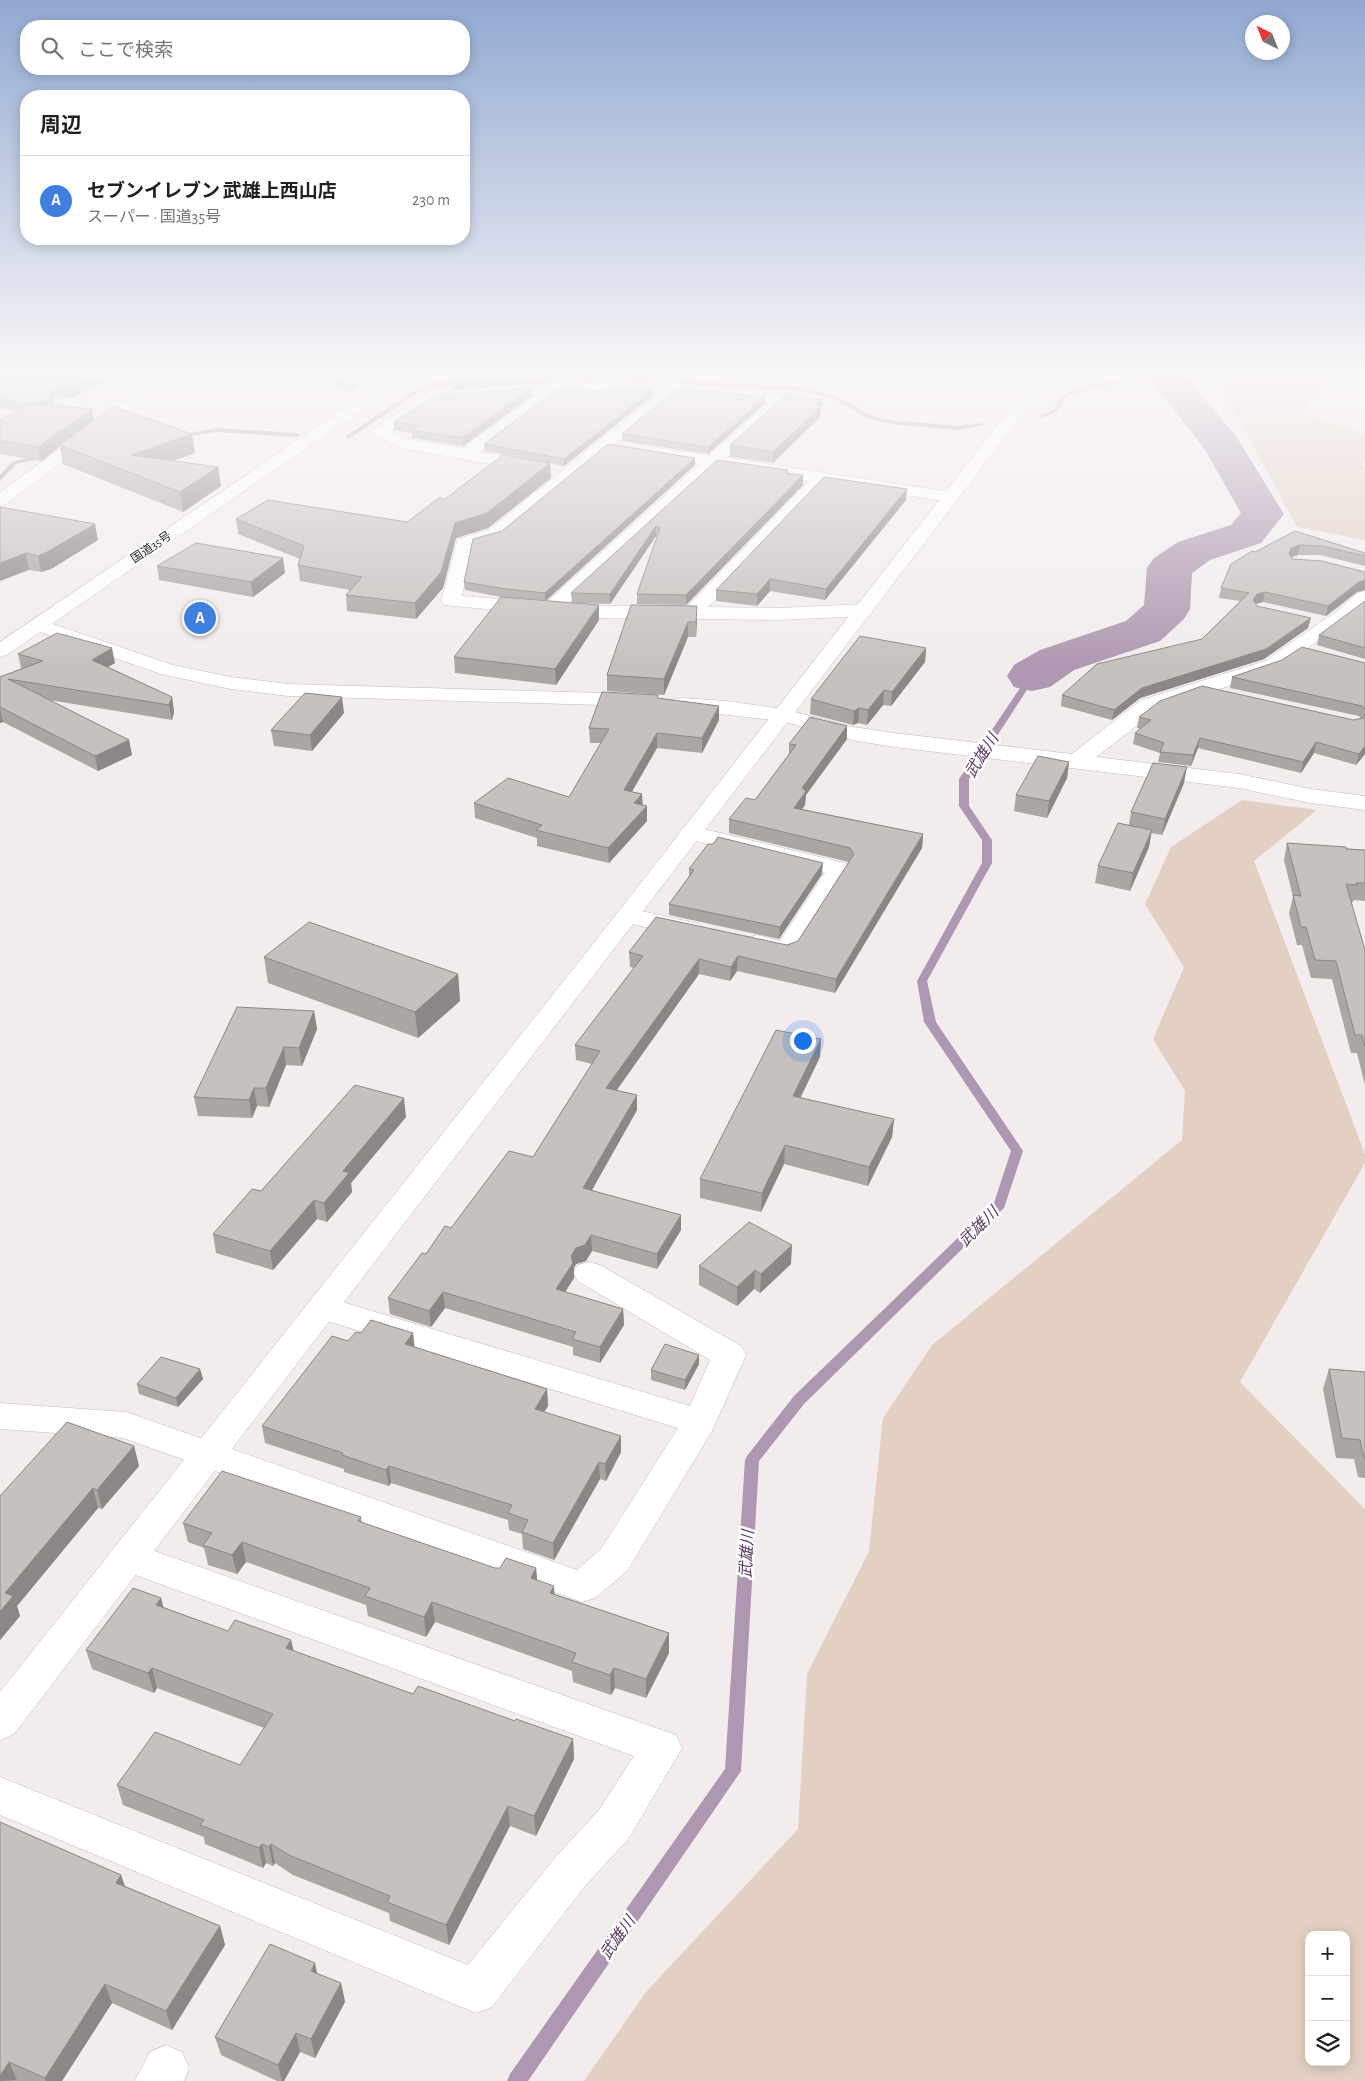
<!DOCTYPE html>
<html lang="ja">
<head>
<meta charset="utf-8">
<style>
  body { margin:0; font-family:"Alegreya Sans","Noto Sans JP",sans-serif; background:#f6f6f6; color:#202124 }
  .controls { position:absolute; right:15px; bottom:15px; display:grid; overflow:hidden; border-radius:10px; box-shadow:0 2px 12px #0003 }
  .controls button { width:45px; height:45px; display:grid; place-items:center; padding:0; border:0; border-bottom:1px solid #e0e0e0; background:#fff; color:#202124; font:25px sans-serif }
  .compass { position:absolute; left:1245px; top:15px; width:45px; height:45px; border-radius:50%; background:#fff; box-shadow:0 2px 12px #0003; rotate:317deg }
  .you { position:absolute; left:802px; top:1040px; width:18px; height:18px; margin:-12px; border:4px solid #fff; border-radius:50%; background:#1a73e8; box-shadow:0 0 0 8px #1a73e833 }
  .badge { display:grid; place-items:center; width:32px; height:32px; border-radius:50%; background:#0b8043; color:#fff; font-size:16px; font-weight:700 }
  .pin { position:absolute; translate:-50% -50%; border:2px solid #fff; box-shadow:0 1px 5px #0006 }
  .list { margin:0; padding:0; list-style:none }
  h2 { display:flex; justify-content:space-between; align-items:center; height:65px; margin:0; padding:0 20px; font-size:21px }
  h2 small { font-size:16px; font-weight:400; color:#757577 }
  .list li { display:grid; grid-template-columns:32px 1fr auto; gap:15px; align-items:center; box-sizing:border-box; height:90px; padding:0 20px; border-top:1px solid #e0e0e0 }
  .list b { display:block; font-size:19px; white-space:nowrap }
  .list p { margin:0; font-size:16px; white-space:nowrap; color:#757577 }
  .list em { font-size:16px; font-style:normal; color:#757577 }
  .icon { flex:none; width:28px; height:28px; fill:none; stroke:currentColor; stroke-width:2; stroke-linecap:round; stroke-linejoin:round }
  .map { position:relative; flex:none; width:1365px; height:2081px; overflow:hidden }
  .search { position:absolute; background:#fff; box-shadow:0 2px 12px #0003; left:20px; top:20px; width:450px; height:55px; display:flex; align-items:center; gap:12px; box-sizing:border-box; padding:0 18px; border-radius:20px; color:#757577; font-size:19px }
  .panel { position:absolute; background:#fff; box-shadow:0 2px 12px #0003; left:20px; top:90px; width:450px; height:155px; border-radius:20px }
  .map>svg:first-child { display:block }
  .green { fill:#e3d0c2; fill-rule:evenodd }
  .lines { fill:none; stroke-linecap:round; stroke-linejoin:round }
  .stream { fill:#ae98b1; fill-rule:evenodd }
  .river { fill:#ae98b1; fill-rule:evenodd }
  .street-casing { stroke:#c1bbbc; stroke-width:1 }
  .secondary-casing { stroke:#c1bbbc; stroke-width:1 }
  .highway-casing { stroke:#c1bbbc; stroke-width:1 }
  .street { fill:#fff; fill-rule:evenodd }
  .secondary { fill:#fff; fill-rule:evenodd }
  .highway { fill:#fff; fill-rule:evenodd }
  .wall { fill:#aaa6a4 }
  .shaded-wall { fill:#8b8786 }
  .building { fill:#c6c1bf; stroke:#8b8786 }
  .labels { text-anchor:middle; stroke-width:5; stroke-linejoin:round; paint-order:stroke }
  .far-street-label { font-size:12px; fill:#201e1e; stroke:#fff }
  .water-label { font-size:16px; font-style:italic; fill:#5a3a5f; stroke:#fff }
</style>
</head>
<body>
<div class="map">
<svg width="1365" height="2081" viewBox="0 0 1365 2081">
  <rect width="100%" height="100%" fill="#f2eced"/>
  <path class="green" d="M1232,377H1325L1328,383L1301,413L1365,434V462L1362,464L1365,467V540L1297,527L1225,393Z
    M1242,800L1317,810L1254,861L1365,1154V1163L1240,1382L1365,1509V2081H584L646,1992L798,1829L807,1674L869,1551L883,1418L932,1345L1182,1140L1185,1091L1153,1039L1184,967L1145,904L1171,847ZM1309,1935H1346V2062H1309Z"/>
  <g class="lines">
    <path class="stream" d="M1146,377H1160L1094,388L1066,397L1058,411L1042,418L1039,416L1054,409L1062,395L1093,384Z
      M649,378L799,387L836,396L873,416L891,420L959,426L981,423L984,425L959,430L891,424L869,419L832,398L799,391L649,382L514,384L511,382L514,380Z
      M424,379L435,382H465L468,384L465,386H435L416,394L350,438H346V436L412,392L429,384L424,381Z
      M216,428L297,433L300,435L297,437L216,432L177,438L174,436Z
      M35,456L60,457L63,459L60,461L35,460L16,464L0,481V475L12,462Z
      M1032,673L1036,676L969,779V806L992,840V863L927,981L936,1022L1023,1151L1004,1208L804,1404L759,1461L741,1771L528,2081H507L510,2074L725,1769L745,1460L747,1456L794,1396L994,1203L1011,1151L924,1022L917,981L982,863V840L959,806V779L1028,676Z"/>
    <path class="river" d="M1149,377H1186L1236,436L1284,514L1261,543L1210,560L1192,573L1190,609L1184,619L1160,641L1074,670L1050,687L1032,691L1014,687L1007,676L1014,665L1040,650L1126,621L1144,605L1147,568L1154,558L1178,542L1231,525L1241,513L1204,448Z"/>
    <defs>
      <path id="street" d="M160,377H177L6,504L0,505V492Z
        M298,377H395L402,381L394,386L306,382Z
        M556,383H674L789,394L791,397L789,400L726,458L951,492L957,493L960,497L957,501L951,502L826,483L708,607L779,608L863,604L870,606L873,610L870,614L863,616L779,620L581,618L444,605L441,601L458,539L489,530L659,393H559L480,452L539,463L541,467L539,471L533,472L402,448L372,434L370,431L427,394ZM677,393L770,401L709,456L658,448L652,449L650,453L652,457L700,464L546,603L462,596L472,546L501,538ZM530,394H538L463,448L406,439L390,431L437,401ZM716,467L809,481L687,607L567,605Z
        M1365,591V607L1279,669L1157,710L1096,757L1239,774L1311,789L1365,796V810L1311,803L1239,788L894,747L852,740L782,721L674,709L671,704L674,699L682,698L726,701L783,709L853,727L894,733L1072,754L1141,700L1265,661L1337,611L1358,593Z
        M38,619L173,665L231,677L288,684L636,694L643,696L647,700L643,704L636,706L288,696L231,689L161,674L31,629L28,625L31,621Z
        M691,826L849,864L852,869L796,955C781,959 763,952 748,948L744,943L748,938L757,935L780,941L825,873L683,838L679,833L683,828Z
        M628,908L699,924L703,929L699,934L690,937L619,921L615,916L619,911Z
        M589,1262L600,1265L741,1346L746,1355L712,1431L627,1571L595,1598L582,1602L123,1438L0,1429V1403L126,1412L577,1570L601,1549L678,1428L311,1316L306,1308L311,1300L322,1296L690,1406L710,1360L578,1281L573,1273L578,1265Z
        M129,1542L676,1735L682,1748L629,1838L584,1887L492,2007L476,2013L0,1815V1777L468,1965L554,1859L599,1810L634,1756L116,1568L110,1557L116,1546Z
        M166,2045L182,2052L189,2068L184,2081H135L150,2052Z"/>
      <path id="secondary" d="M1035,377H1051L14,1734L0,1740V1692L619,911Z"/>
      <path id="highway" d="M391,377H409L7,655L0,657V642Z"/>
    </defs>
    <use href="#street" class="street-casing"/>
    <use href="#secondary" class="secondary-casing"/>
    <use href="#highway" class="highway-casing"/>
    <use href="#street" class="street"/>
    <use href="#secondary" class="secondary"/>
    <use href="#highway" class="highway"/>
  </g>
  <path class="wall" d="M0,377H116L72,398L55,396L53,405L92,409L94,420L195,453L173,461L218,467L221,486L183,512L63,464L60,446L41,461L0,454V420L16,411L0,408Z
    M334,379L357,386L349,393L335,385Z
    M532,388V396L463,446L412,438V433L394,430V422Z
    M653,395L564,466L550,463L551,478L488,528L456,538L443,588L416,619L347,611L346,595L350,590L300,581L298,565L300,559L238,534L236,519L407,522L445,499L530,459L485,451L484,444Z
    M822,400L820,417L773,463L730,457V445Z
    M765,403L708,454L622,441V434Z
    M717,460L788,470V473L803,475V485L686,605L637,604V594L657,537L656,536L610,604L577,603L599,605V620L556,685L455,673L454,657L506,598L465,590L464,582L502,531L695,465L546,601L572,603L571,593Z
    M906,500L825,600L770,591L757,606L716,601V590Z
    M0,507L98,540L51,569L41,572L29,570Z
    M1295,531L1365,553V566L1320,555H1298L1292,557L1293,559L1365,572V590L1357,592L1326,616L1263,602L1256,604L1257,606L1308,628L1264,659L1140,698L1112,720L1061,706L1062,695L1202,639L1240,601L1219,598L1221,588L1255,552Z
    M157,566L285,573L253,597L159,580Z
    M1365,601V659L1317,645L1319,635Z
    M631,605L697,621L696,637H688L664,695L607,691V675Z
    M926,648L925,662L891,706L883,705L867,725L858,723L853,725L810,714L811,699Z
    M18,654L115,663L108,667L172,697L174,712L172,720L49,700L129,740L132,755L98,771L3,722L0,723V677L22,668H21Z
    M1365,663V754L1356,765L1314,753L1301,773L1198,748L1191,766L1158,762L1160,753L1133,744L1135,733L1141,729L1137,728L1139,717L1353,720L1361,719L1359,716L1230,688L1232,677Z
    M658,699L719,720L702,753L657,748L632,792L642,794V805L647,806V821L609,863L537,846V838L475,818L474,803L569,797L601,743H590L589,728Z
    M344,713L312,751L274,746L271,730Z
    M847,726V739L806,795L805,805L802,809L923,834L922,848L835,993L737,971L730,981L699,974L616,1090L637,1095V1110L592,1190L681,1230L657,1269L592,1251L586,1261L576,1264L574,1268V1278L565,1292L623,1309L624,1325L600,1363L573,1355V1347L445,1308L431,1327L390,1314L388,1298L426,1254L451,1228L533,1157L592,1064L576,1060L575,1045L634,968L630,967L629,952L787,945L798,941L849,862L729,833V819L755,800L789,754V744Z
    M1069,762L1067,778L1047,818L1014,811L1016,795Z
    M1184,783L1162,835L1151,833L1149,847L1130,891L1095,883L1098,866L1129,825L1131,812Z
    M1287,843L1365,850V901L1354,900L1353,902H1351L1365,950V1085L1357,1053H1351L1332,979L1311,978L1302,945H1297L1289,913L1293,897L1284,860Z
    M689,869L822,874L779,939L669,915V904L689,877Z
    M264,957L458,974L460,1001L418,1038L268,983Z
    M314,1011L317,1029L302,1066L286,1065L269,1107L257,1106L252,1118L198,1116L194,1097Z
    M821,1039L820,1057L800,1098L894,1119L892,1137L868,1186L784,1164L761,1212L700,1198V1179Z
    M406,1117L351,1183L352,1192L327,1222L317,1219L273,1270L216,1253L213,1234L261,1191Z
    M791,1264L760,1293L754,1289L737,1306L699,1285V1266Z
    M361,1333H413L414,1347L547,1389L548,1406L544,1412L621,1452L606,1481L600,1479L554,1560L523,1549L522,1534L509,1530L508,1520L391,1483L389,1486L344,1472V1469L265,1443L262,1426L348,1341Z
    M699,1364L685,1390L651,1380V1370Z
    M200,1369L203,1379L178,1407L139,1394L137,1384Z
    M1329,1369L1365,1372V1478L1358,1477L1354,1459L1336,1458L1323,1389Z
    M134,1446L139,1466L102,1509L98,1508L17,1606L20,1616L0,1640V1496Z
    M361,1517L362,1523L495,1568H536L537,1580L554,1594L669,1633V1653L646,1698L615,1688L611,1695L573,1682L572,1671L435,1622L426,1637L368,1616L366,1605L246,1562L237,1574L208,1565L204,1548L188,1542L183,1523Z
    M161,1598L163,1607L228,1631L291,1640L294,1651L413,1694L515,1721L573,1739L574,1759L536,1836L510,1826L449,1945L390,1921L389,1913L293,1875L275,1863L273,1866L266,1863L263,1868L205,1844L204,1837L123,1805L117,1785L240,1765L264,1728L157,1688L154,1693L92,1669L86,1650Z
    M0,1822L121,1875L125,1886L220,1926L225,1945L172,2030L112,2003L62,2081H0Z
    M318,1974L341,1983L345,2002L315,2058L300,2052L284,2081H277L221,2055L215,2037Z"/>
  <path class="shaded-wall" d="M96,377H116L72,398L70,388Z
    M487,377H532L527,384L452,390V380Z
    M356,380L357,386L349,393V387Z
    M53,387L55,396L52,407L34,406Z
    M532,388V396L463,446L462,438Z
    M653,389V395L564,466V459Z
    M765,397V403L708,454V447Z
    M822,400L820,417L773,463V452Z
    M92,409L94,422L60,445V446L41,461L38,447Z
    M192,434L195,453L134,474L131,455Z
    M695,458V465L545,601V593Z
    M550,463L551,478L488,528L456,538L443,588L416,619L415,603L455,523Z
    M218,467L221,486L183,512L180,492Z
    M803,475V485L686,605V595Z
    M907,489L906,500L825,600L826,589Z
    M95,524L98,540L51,569L41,572L38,556Z
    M656,526V536L610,604V594Z
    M1300,545L1298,555L1289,558V554L1291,548Z
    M26,553L29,570L0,581V563Z
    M283,558L285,573L253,597L251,582Z
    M770,579V591L757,606V594Z
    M1365,580V590L1357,592L1326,616L1328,606L1359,582Z
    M1265,592L1263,602L1255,604L1253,600L1257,594Z
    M599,605V620L556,685L555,669Z
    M697,606V621L696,637V622Z
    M1311,618L1308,628L1264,659L1140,698L1112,720L1114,710L1142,688Z
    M688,622V637L664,695V679Z
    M112,648L115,663L95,674L92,660Z
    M926,648L925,662L891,706L892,692Z
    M884,690L883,705L867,725L868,710Z
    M172,697L174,712L172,720L169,705Z
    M342,697L344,713L312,751L310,735Z
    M719,706V720L702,753V738Z
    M859,708L858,723L853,725L854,711Z
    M0,709L3,722L0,723Z
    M847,726V739L806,795L805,805L794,821V808L802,788Z
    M657,733V748L624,805V790Z
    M1200,738L1198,748L1191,766L1193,755Z
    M129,740L132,755L98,771L95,756Z
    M1316,742L1314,753L1301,773L1303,762Z
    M1365,746V754L1356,765L1359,754Z
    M1069,762L1067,778L1047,818L1049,801Z
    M1187,767L1184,783L1162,835L1165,819Z
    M642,794L643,809L634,803Z
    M647,806V821L609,863L608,848Z
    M1152,830L1149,847L1130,891L1133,873Z
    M923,834L922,848L835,993L836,979Z
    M823,863L822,874L779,939L780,927Z
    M738,956L737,971L730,981L731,967Z
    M699,959V974L607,1104L606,1088Z
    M458,974L460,1001L418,1038L415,1012Z
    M314,1011L317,1029L302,1066L299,1048Z
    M821,1039L820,1057L792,1115L793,1096Z
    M284,1047L286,1065L269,1107L266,1088Z
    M254,1088L257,1106L252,1118L249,1100Z
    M637,1095V1110L584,1204L583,1188Z
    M404,1098L406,1117L351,1183L352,1192L327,1222L324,1203L343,1171Z
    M894,1119L892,1137L868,1186L869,1167Z
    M785,1145L784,1164L761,1212L762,1193Z
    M314,1200L317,1219L273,1270L270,1251Z
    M681,1215V1230L657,1269V1254Z
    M591,1235L592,1251L586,1261L576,1264L574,1268V1278L557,1305L556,1289L571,1256L576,1248Z
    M792,1245L791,1264L760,1293L761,1274Z
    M755,1270L754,1289L737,1306V1287Z
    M443,1292L445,1308L431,1327L429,1311Z
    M623,1309L624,1325L600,1363V1347Z
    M413,1333L415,1350L405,1344Z
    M699,1355V1364L685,1390V1380Z
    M200,1369L203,1379L178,1407L176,1398Z
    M547,1389L548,1406L536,1425L535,1409Z
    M621,1436V1452L606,1481L605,1464Z
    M134,1446L139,1466L102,1509L97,1490Z
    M599,1462L600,1479L554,1560L553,1543Z
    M389,1466L391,1483L389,1486L386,1470Z
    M93,1488L98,1508L17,1606L20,1616L0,1640V1612L5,1593Z
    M242,1542L246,1562L237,1574L232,1555Z
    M536,1568L538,1588L531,1578Z
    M554,1586L555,1605L550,1593Z
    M161,1598L166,1617L156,1605Z
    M432,1602L435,1622L426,1637L424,1617Z
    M669,1633V1653L646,1698V1679Z
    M291,1640L295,1660L286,1648Z
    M152,1668L157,1688L154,1693L148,1673Z
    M614,1668L615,1688L611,1695L610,1675Z
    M573,1739L574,1759L536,1836L534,1816Z
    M508,1806L510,1826L449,1945L446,1925Z
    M262,1844L266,1863L263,1868L259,1848Z
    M271,1844L275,1863L273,1866L269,1847Z
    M121,1875L127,1894L116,1883Z
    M220,1926L225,1945L172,2030L166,2011Z
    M315,1963L319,1982L311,1971Z
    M341,1983L345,2002L315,2058L311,2039Z
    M105,1984L112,2003L62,2081H46L45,2078Z
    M296,2033L300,2052L284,2081H282L278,2065Z
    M9,2062L17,2080L0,2081V2076Z"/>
  <path class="building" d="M0,377H96L70,388L53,387L51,398L37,404L31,403L28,405L0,399Z
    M456,377H487L452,380Z
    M334,379L356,380L349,387Z
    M532,388L462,438L412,430L418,426L394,422L437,395Z
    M559,388L605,392L610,388L653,389L564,459L484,444Z
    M678,388L765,397L708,447L622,434Z
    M786,395L822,400L816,405L821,406L773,452L730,445Z
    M31,403L92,409L38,447L0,441V420Z
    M113,406L192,434L131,455L218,467L180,492L60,445Z
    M608,444L695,458L545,593L506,589L464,582L473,539L502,531Z
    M503,455L550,463L487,513L455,523L441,572L415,603L346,595L362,577L298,565L304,546L236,519L268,500L407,522L439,498L445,499Z
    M717,460L788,470L786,473L803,475L686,595L637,594L660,528L656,526L610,594L571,593Z
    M824,477L907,489L826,589L770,579L757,594L716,590Z
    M0,507L95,524L47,552L38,556L26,553L0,563Z
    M1295,531L1365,553V556L1322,546L1300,545L1291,548L1289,554L1293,559L1322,561L1365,572V580L1359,582L1328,606L1265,592L1257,594L1253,600L1257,606L1311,618L1266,649L1142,688L1114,710L1062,695L1097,664L1202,639L1249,593L1221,588L1231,564L1252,551L1255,552Z
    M196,543L283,558L251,582L157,566Z
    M501,597L599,605L555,669L454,657Z
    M1365,601V648L1319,635Z
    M631,605L697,606L696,622H688L664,679L607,675Z
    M57,633L112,648L92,660L172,697L169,705L8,679L129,740L95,756L0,707V677L43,661L18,654Z
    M860,636L926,648L892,692L884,690L868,710L859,708L854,711L811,699Z
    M1302,647L1365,663V710L1362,706L1232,677L1282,660Z
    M1202,686L1353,720L1363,718L1365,714V746L1359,754L1316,742L1303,762L1200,738L1193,755L1160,752L1164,743L1135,733L1151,720L1139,717L1160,701Z
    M602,692L658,695L657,698L719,706L702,738L657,733L624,790L642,794L634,803L647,806L608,848L536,830L542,825L474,803L508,778L569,797L609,729L589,728Z
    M305,693L342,697L310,735L271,730Z
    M810,717L847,726L802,788L806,791L794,808L923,834L836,979L738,956L731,967L699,959L606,1088L637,1095L583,1188L681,1215L657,1254L591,1235L585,1245L576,1248L571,1256L573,1263L556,1289L623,1309L600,1347L572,1339L576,1332L443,1292L429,1311L388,1298L422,1253L426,1254L445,1226L451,1228L509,1151L533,1157L600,1051L575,1045L643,956L629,952L656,917L787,945L798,941L854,854L850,848L729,819L746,798L755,800L796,745L789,744Z
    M1038,756L1069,762L1049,801L1016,795Z
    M1153,763L1187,767L1165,819L1131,812Z
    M1118,823L1152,830L1133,873L1098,866Z
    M718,837L823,863L780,927L669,904L694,870L689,869L708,844H713Z
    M1287,843L1346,847V849L1365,850V883H1356L1357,885L1346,884L1365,950V1047L1362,1035H1355L1336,961L1315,960L1306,927H1301L1293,895L1301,896Z
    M309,922L458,974L415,1012L264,957Z
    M237,1007L314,1011L299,1048L284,1047L266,1088H254L249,1100L194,1097Z
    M776,1030L821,1039L793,1096L894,1119L869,1167L785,1145L762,1193L700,1179Z
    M355,1085L404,1098L343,1171L349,1173L324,1203L314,1200L270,1251L213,1234L252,1189L261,1191Z
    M749,1222L792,1245L761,1274L755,1270L737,1287L699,1266Z
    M371,1320L413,1333L405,1344L547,1389L535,1409L621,1436L605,1464L599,1462L553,1543L522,1532L528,1520L508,1513L512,1505L389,1466L386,1470L342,1455L343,1453L262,1426L332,1336L348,1341L356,1332L361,1333Z
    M665,1344L699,1355L685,1380L651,1370Z
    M161,1357L200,1369L176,1398L137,1384Z
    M1329,1369L1365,1372V1458H1364L1360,1440L1342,1438Z
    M67,1422L134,1446L97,1490L93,1488L5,1593L13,1596L0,1612V1496Z
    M222,1471L361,1517L358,1521L495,1568H500L506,1558L536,1568L531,1578L554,1586L550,1593L669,1633L646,1679L614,1668L610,1675L572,1662L576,1653L432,1602L424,1617L365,1596L370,1588L242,1542L232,1555L203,1545L212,1533L183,1523Z
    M133,1588L161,1598L156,1605L228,1631L235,1620L291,1640L286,1648L413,1694L418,1686L515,1721L516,1719L573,1739L534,1816L508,1806L446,1925L387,1902L390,1896L289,1855L271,1844L269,1847L262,1844L259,1848L200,1825L204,1820L117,1785L155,1732L240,1765L273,1714L152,1668L148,1673L86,1650Z
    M0,1822L121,1875L116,1883L220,1926L166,2011L105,1984L45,2078L9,2062L0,2076Z
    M270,1944L315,1963L311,1971L341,1983L311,2039L296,2033L278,2065L215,2037Z"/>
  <linearGradient id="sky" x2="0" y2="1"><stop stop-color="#91a9d2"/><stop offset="0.56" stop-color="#f9f6f7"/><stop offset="1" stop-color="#f9f6f7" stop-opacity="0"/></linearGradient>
  <rect width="1365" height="668" fill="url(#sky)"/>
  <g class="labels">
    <g class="far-street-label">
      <text transform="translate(151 547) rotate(-34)" y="4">国道35号</text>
    </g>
    <g class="water-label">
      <text transform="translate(981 755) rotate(-58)" y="6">武雄川</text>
      <text transform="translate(978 1226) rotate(-45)" y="6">武雄川</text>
      <text transform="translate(746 1554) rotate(-87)" y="6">武雄川</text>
      <text transform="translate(617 1937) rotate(-55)" y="6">武雄川</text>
    </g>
  </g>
</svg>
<div class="controls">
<button>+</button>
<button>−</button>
<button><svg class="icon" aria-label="layers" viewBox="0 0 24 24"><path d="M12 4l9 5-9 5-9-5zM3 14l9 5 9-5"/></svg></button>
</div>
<svg class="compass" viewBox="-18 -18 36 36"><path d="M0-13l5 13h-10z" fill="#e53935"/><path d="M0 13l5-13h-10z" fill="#757577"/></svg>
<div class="you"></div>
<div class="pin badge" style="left:200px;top:618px;background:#3f7fe0">A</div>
<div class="search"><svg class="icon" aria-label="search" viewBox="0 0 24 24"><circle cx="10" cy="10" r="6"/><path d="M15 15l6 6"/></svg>ここで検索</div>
<section class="panel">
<h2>周辺<small></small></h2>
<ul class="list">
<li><span class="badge" style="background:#3f7fe0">A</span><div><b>セブンイレブン 武雄上西山店</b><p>スーパー · 国道35号</p></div><em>230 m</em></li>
</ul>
</section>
</div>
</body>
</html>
